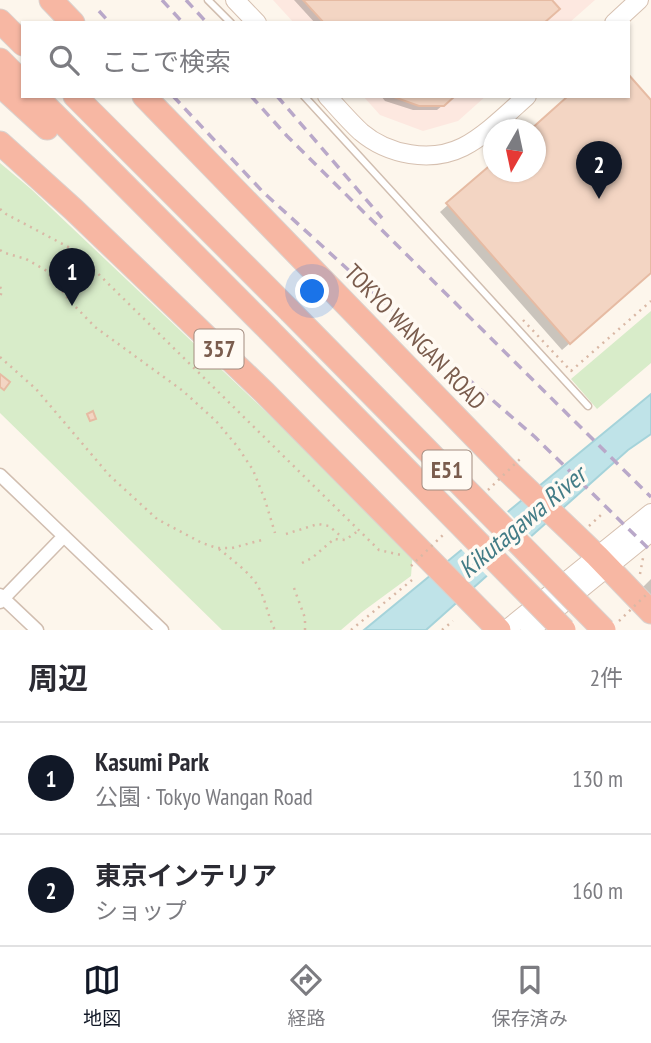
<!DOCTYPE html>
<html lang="ja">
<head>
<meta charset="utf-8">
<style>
  body { margin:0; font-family:"PT Sans Narrow","Noto Sans JP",sans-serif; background:#f2f2f3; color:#2b2b33 }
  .compass { position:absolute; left:483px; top:119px; width:63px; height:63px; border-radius:50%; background:#fff; box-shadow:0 2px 5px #0004; rotate:189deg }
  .you { position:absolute; left:313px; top:292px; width:24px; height:24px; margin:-18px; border:5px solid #fff; border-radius:50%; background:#1a73e8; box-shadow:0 0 0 10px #1a73e833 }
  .badge { display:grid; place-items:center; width:46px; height:46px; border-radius:50%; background:#111827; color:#fff; font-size:23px; font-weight:700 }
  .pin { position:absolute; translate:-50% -58px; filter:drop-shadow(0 2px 4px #0008) }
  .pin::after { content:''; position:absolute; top:37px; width:24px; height:21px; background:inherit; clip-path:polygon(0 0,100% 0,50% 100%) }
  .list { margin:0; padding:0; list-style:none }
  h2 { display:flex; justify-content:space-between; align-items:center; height:91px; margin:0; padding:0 28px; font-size:30px }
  h2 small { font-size:23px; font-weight:400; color:#7c7c81 }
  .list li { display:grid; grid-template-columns:46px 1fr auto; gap:21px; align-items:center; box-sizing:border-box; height:112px; padding:0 28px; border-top:2px solid #e1e1e2 }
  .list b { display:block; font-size:26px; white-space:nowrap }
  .list p { margin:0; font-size:23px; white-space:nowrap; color:#7c7c81 }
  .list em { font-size:23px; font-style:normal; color:#7c7c81 }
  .icon { flex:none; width:38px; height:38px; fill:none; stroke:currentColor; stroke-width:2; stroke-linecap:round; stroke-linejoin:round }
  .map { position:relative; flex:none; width:651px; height:630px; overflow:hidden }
  .search { position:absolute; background:#fff; box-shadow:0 2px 5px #0004; left:21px; right:21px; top:21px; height:77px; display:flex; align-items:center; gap:18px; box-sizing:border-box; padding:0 24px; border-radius:0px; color:#7c7c81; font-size:26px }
  .sheet { height:315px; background:#fff }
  nav { display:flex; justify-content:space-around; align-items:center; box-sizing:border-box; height:98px; border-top:2px solid #e1e1e2; background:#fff; font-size:19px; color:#7c7c81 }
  nav a { display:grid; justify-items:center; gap:4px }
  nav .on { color:#111827 }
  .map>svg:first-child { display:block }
  .commercial { fill:#fde8e0 }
  .green { fill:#d8ecc9 }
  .water { fill:#bfe3e8; stroke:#a5d3da; stroke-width:2 }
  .pier { fill:#fdf6ec }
  .shadow { fill:#0003 }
  .building { fill:#f3d5c3; stroke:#e6bba3; stroke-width:2 }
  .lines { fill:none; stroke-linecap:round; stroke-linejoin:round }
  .lane-casing { stroke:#d1beb0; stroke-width:9 }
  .street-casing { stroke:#d1beb0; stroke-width:15 }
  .secondary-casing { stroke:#d6c0b0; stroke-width:20 }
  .highway-casing { stroke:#dad1cd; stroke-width:25 }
  .path { stroke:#d9b8a5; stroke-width:2.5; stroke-dasharray:2 5; stroke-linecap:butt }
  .lane { stroke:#fff; stroke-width:6 }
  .street { stroke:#fff; stroke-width:12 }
  .secondary { stroke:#fff; stroke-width:18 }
  .highway { stroke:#f7b7a3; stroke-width:23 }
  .rail { stroke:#b9a8c9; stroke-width:3.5; stroke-dasharray:10 7; stroke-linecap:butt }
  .highway-bridge-casing { stroke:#dad1cd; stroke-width:25; stroke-linecap:butt }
  .path-bridge { stroke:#d9b8a5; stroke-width:2.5; stroke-dasharray:2 5; stroke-linecap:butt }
  .highway-bridge { stroke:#f7b7a3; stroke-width:23 }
  .labels { text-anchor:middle; stroke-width:7; stroke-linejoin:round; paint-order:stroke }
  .shield { fill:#fffaf3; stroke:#a28b7f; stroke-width:2 }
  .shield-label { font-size:23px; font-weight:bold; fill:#7a5c4d }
  .street-label { font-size:24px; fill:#7a5c4d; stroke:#fffaf3 }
  .water-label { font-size:26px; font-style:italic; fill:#437c86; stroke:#fffaf3 }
</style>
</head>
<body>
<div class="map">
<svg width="651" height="630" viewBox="0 0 651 630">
  <rect width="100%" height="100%" fill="#fdf6ec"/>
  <path class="commercial" d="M273,0H595L569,23H294Z
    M363,96H486L458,121L423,131L380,115Z"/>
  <path class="green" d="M0,163L31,189L413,551L411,576L362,612L341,630H222L0,413Z
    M651,311V363L597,409L571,379Z"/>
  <path class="water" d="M651,394V434L628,450L426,630H364Z"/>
  <path class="pier" d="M505,509L534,539L490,579L459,547Z"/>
  <path class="shadow" d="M294,0H550L542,23H315Z
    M381,96H454L437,110H413L385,101Z
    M651,103V272L562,350L440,212L494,164V172H536V130Z
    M651,579V605L638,592Z"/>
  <path class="building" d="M303,0H552L560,9L544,23H324Z
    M628,74L651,100V273L570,344L446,203L494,162V172H536V130H530L568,96H628Z
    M391,96H455L444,106H419Z
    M0,374L10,382L4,390L0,387Z
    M93,411L96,419L90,421L87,414Z"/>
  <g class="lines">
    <defs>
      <path id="lane" d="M208,0L231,23
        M304,96L588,406"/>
      <path id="street" d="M0,475L162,630
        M0,595L37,630
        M0,602L64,536"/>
      <path id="secondary" d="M235,0L257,23
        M614,23L639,0
        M327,96C338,108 349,121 361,132C388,155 431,163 463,147C485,136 509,112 527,96
        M506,630L651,513
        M530,630L651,532"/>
      <path id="highway" d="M51,0L73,23
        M0,21L23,44
        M0,60L23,83
        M0,85L47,128
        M36,96L268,329
        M75,96L290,311
        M144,96L510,473L597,556L651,612
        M0,143L73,209L264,392L499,630"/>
    </defs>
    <use href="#lane" class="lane-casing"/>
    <use href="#street" class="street-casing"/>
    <use href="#secondary" class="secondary-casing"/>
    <use href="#highway" class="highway-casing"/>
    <path class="path" d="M0,209L6,214L74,250L379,550L401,555
      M0,250L5,253L26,259L47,271L70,301L95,327L183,391L216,421L237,446L253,470L265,500L275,533
      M0,287L2,290L0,298
      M523,320L571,371L651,301
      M0,357L36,389L109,475L157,519L202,543L217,548H232L262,540
      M589,526L601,515
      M286,534L318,524L329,526L343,538
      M219,549C230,558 253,575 259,588C266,601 268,617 275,630
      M302,563L312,558L334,539L345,540L358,531
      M640,574L643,558L641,557
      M294,588L305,618V630
      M351,630L412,580
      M442,630L453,621"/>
    <use href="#lane" class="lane"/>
    <use href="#street" class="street"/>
    <use href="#secondary" class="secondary"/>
    <use href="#highway" class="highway"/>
    <path class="rail" d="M162,0L183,23
      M186,0L207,23
      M99,11L110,23
      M173,96L263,192L467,378L535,437L651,551
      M251,96L287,136L651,497
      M277,96L382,218"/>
    <defs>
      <path id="highway-bridge" d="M290,311L604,630
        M268,329L564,630"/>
    </defs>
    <use href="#highway-bridge" class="highway-bridge-casing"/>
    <path class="path-bridge" d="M488,490L520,459
      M411,566L446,532
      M619,621L649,592"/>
    <use href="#highway-bridge" class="highway-bridge"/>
  </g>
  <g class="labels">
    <g class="shield">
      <rect x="194.5" y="329.5" width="49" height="39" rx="5"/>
      <rect x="422.5" y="450.5" width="49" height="39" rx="5"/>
    </g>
    <g class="shield-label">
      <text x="219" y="357">357</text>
      <text x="447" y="478">E51</text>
    </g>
    <g class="street-label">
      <text transform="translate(415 337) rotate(46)" y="8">TOKYO WANGAN ROAD</text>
    </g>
    <g class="water-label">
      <text transform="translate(522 522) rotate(-40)" y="9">Kikutagawa River</text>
    </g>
  </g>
</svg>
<svg class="compass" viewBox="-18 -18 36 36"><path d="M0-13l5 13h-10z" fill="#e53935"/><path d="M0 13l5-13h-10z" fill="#7c7c81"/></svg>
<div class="you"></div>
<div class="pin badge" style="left:72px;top:306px">1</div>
<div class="pin badge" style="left:599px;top:199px">2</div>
<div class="search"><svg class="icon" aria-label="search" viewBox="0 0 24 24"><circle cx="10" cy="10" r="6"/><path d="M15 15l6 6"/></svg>ここで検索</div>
</div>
<section class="sheet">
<h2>周辺<small>2件</small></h2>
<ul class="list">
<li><span class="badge">1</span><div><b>Kasumi Park</b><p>公園 · Tokyo Wangan Road</p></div><em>130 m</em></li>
<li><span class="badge">2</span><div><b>東京インテリア</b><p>ショップ</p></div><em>160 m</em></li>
</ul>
</section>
<nav>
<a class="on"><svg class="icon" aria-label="map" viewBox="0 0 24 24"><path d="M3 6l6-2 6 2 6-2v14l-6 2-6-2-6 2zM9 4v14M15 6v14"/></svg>地図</a>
<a><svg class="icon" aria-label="directions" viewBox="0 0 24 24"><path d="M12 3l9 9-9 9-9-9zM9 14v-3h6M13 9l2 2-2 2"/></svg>経路</a>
<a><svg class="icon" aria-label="saved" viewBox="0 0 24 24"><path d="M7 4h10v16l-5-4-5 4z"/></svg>保存済み</a>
</nav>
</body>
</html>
